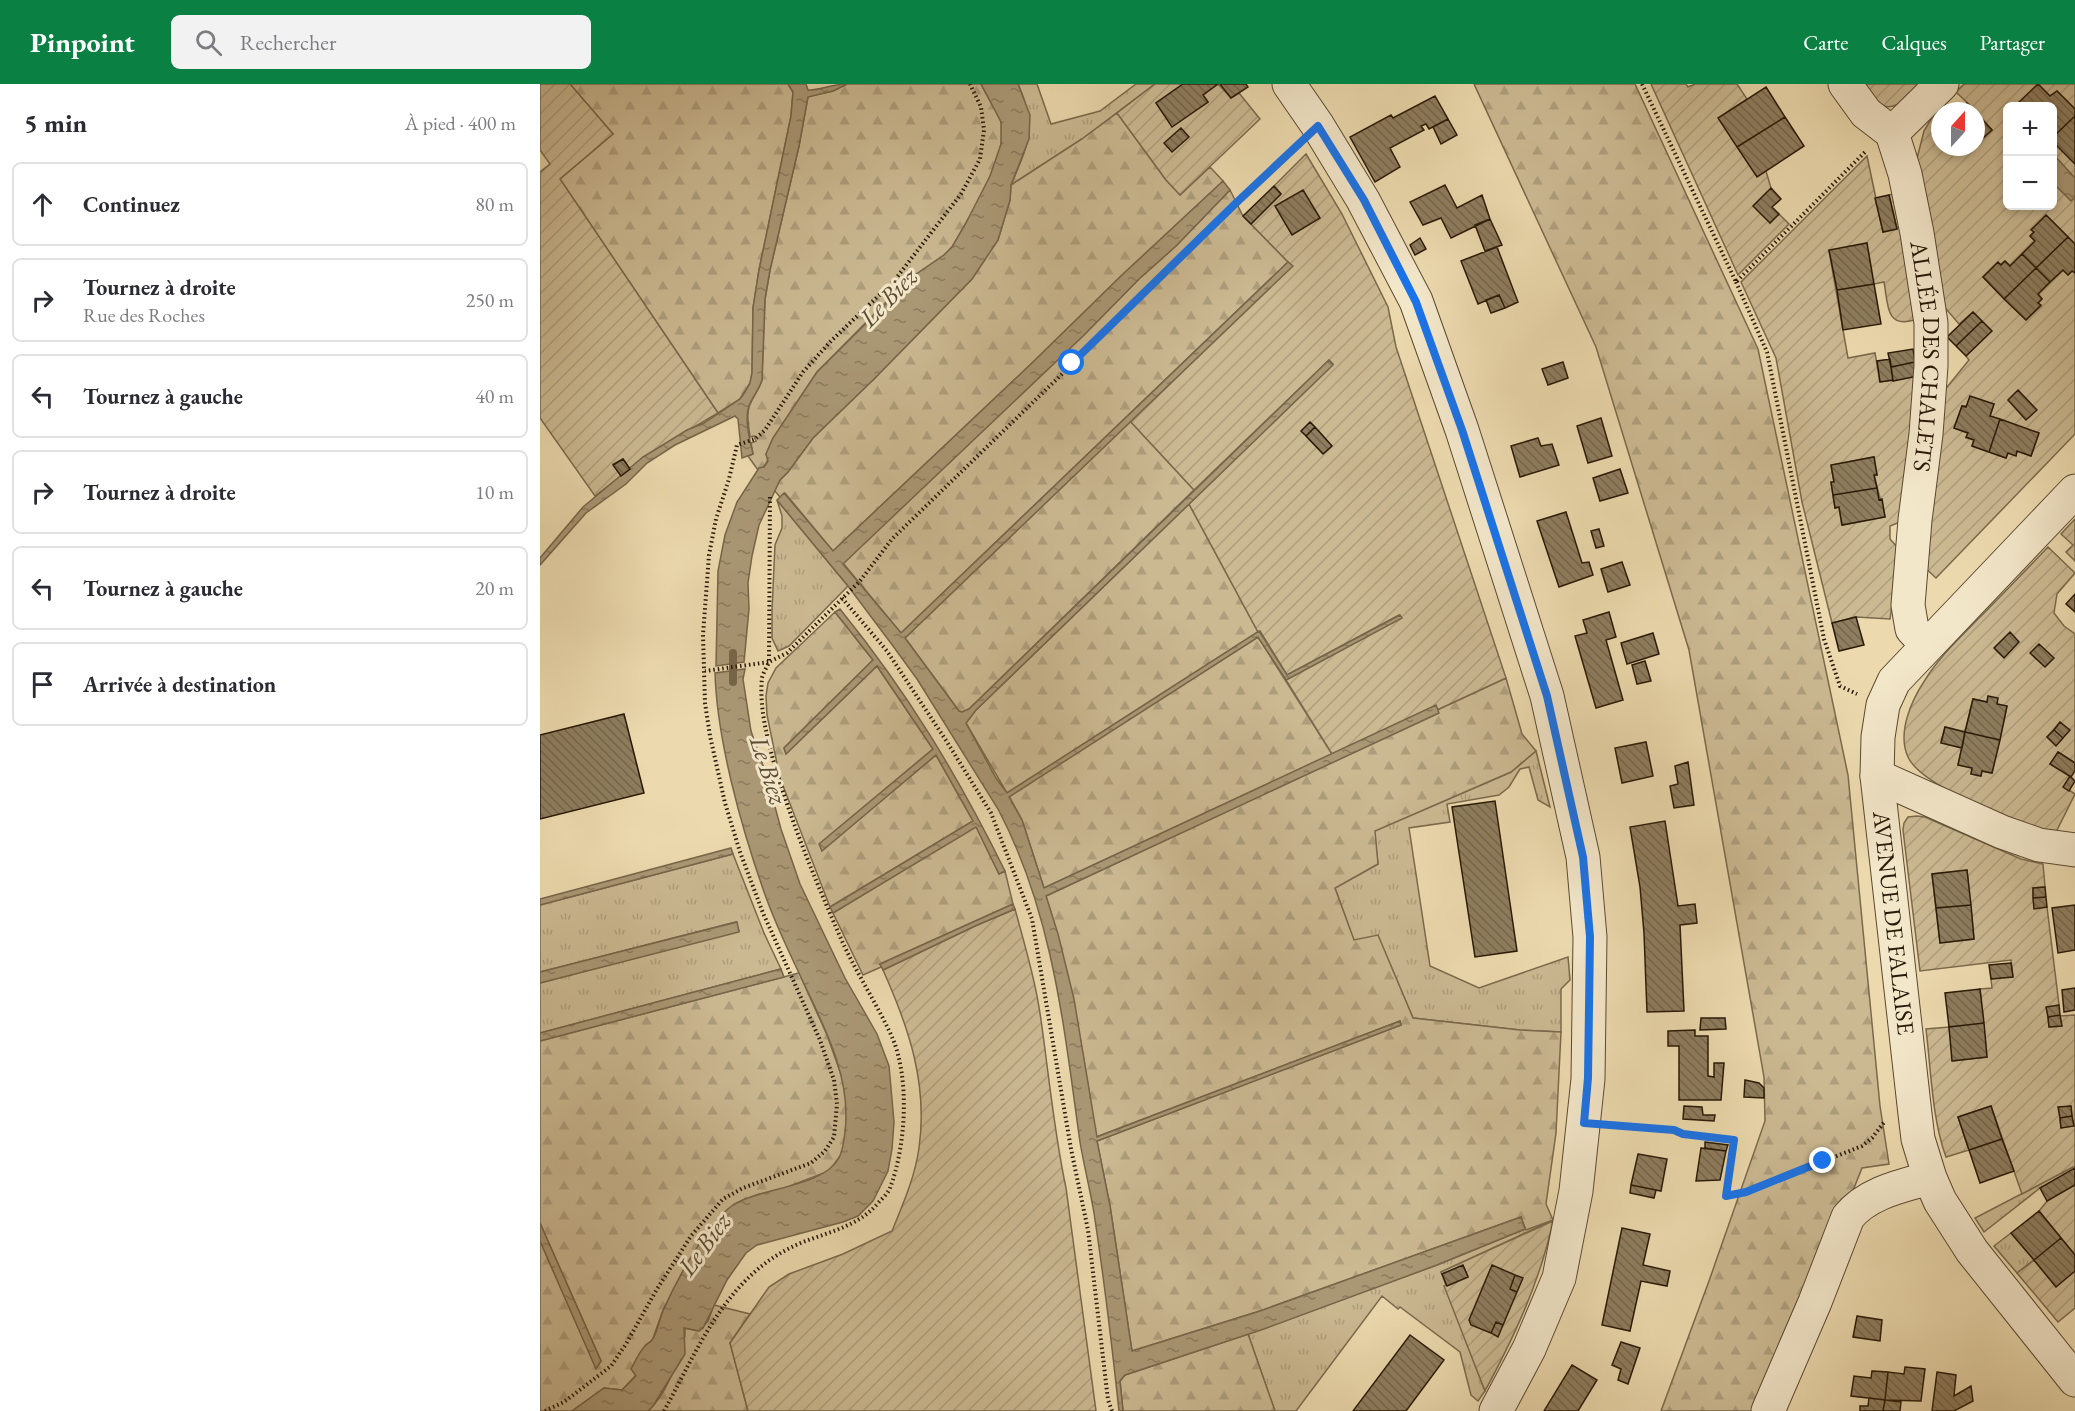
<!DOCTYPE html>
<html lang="fr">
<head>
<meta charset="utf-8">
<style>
  body { margin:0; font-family:"EB Garamond",serif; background:#f2f2f3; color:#2b2b33 }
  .controls { position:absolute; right:18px; top:18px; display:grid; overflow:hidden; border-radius:9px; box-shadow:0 3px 9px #0003 }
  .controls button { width:54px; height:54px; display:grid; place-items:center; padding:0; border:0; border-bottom:2px solid #e1e1e2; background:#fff; color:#2b2b33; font:30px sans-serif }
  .compass { position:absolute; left:1391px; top:18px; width:54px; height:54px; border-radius:50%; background:#fff; box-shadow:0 3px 9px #0003; rotate:21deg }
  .stop { position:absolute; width:18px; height:18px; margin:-14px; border:4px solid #1a73e8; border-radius:50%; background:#fff }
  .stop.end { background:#1a73e8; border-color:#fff; box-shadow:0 2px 6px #0008 }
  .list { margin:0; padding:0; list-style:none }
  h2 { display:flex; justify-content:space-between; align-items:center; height:78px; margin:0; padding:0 24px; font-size:26px }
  h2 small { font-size:20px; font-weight:400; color:#7c7c81 }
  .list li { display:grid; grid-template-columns:39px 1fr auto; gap:18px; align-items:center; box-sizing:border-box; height:84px; margin:0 12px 12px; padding:0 12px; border:2px solid #e1e1e2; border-radius:9px }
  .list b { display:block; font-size:22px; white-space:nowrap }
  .list p { margin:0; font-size:20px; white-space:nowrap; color:#7c7c81 }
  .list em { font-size:20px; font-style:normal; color:#7c7c81 }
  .icon { flex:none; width:33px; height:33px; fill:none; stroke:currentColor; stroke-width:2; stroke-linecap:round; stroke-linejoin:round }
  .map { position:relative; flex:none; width:1535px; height:1327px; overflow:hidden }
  header { display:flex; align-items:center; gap:36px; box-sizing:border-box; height:84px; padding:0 30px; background:#0b8043; color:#fff }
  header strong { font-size:28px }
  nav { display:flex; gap:33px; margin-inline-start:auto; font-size:21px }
  .search { width:420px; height:54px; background:#f2f2f3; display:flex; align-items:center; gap:15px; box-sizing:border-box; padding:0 21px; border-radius:9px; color:#7c7c81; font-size:22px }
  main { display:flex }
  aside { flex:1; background:#fff }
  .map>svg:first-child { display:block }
  .grass { fill:url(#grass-tufts); stroke:#7a694c; stroke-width:1.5 }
  .forest { fill:url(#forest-firs); stroke:#7a694c; stroke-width:1.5 }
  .garden { fill:url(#garden-furrows); stroke:#7a694c; stroke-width:1.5; fill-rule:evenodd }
  .water { fill:url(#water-ripples); stroke:#766549; stroke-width:1.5 }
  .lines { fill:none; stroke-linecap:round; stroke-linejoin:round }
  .stream { stroke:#766549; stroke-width:8 }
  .building { fill:url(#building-back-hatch); stroke:#291907; stroke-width:1.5 }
  .minor-casing { stroke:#5a4931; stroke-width:35 }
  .path { stroke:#291907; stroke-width:4; stroke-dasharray:1.5 3; stroke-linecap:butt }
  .minor { stroke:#f3e7ca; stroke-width:33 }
  .route { stroke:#1a73e8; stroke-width:8 }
  .labels { text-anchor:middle; stroke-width:6; stroke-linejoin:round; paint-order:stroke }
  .street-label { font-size:24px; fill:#291907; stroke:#f3e7ca }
  .water-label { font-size:26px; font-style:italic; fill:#5d4c33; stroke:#f3e7ca }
</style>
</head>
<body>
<header>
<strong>Pinpoint</strong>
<div class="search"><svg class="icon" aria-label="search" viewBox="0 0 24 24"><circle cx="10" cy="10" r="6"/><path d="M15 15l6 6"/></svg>Rechercher</div>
<nav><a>Carte</a><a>Calques</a><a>Partager</a></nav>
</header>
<main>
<aside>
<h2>5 min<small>À pied · 400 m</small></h2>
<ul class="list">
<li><svg class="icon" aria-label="ahead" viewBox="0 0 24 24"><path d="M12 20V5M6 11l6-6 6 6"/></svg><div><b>Continuez</b></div><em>80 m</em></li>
<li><svg class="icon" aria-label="right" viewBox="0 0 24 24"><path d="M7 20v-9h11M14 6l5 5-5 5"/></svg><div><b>Tournez à droite</b><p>Rue des Roches</p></div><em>250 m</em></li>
<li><svg class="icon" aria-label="left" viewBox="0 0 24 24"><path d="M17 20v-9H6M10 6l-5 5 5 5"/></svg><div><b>Tournez à gauche</b></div><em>40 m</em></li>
<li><svg class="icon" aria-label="right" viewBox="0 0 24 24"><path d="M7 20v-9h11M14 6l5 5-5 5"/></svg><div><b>Tournez à droite</b></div><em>10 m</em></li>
<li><svg class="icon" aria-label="left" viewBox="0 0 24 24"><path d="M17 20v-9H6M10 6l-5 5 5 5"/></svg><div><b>Tournez à gauche</b></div><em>20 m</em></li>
<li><svg class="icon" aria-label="arrive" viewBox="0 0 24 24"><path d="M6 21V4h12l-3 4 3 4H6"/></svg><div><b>Arrivée à destination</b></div></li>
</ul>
</aside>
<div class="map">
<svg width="1535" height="1327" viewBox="0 0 1535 1327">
  <defs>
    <pattern id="grass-tufts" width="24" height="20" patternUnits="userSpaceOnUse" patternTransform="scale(1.5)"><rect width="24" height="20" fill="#cbb992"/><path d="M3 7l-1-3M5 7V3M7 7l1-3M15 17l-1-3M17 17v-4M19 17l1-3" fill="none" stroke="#ae9e7c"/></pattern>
    <pattern id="forest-firs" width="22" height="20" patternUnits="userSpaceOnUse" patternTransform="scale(1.5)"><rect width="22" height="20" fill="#cbb992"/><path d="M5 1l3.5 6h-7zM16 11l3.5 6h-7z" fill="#ae9e7c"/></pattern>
    <pattern id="garden-furrows" width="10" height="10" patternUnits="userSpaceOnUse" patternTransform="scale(1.5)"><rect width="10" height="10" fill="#cbb992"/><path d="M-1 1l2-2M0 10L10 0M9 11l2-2" fill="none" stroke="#ae9e7c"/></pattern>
    <pattern id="water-ripples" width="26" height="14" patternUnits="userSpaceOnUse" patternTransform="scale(1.5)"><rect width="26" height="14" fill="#aa9875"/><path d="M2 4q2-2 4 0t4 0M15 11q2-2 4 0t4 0" fill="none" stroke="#8a7b5e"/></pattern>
    <pattern id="building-back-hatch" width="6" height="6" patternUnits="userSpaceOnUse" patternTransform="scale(1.5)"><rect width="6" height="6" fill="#8e7d5e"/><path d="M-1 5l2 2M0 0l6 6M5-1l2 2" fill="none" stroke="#74664c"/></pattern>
  </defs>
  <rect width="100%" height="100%" fill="#ecdaae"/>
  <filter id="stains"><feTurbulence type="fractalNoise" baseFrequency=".00333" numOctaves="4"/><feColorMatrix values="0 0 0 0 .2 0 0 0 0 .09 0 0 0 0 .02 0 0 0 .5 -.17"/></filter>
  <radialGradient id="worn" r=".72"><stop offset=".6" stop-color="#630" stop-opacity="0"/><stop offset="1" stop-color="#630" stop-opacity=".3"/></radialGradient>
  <path class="grass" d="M478,0H497L511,40L560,27L596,0H615L542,55L471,101C488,60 498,44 478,0Z
    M237,416L308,502L249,562L238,567L232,554V527L235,461L242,444V432Z
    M996,667L1010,723L998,716L989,683L980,685L969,703L959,711L907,720L910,738L869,744L890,882L939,904L1028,873L1030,896L1021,905V948L980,946L873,934L838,852L814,857L795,804L838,780L834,747L971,688Z
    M193,770L224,849L241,885L0,949V899L199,847L196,838L0,888V821Z
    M1535,1082V1084L1500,1104L1444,1148L1435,1134Z
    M1013,1136L901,1188L906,1201L905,1202L945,1307L938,1317L931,1311L920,1268L860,1223L858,1225L842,1212L756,1327H735L708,1250L897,1181L985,1145Z
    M1471,1149L1494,1176L1477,1189L1454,1162Z"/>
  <path class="forest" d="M30,0H248L253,8L251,32L219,186L213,224L212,289L210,299L200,315L178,329L20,95L73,50Z
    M307,0H441C447,13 456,25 461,38C471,66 427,137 412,163L404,171L375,191L350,214L277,288L233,354L226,370L228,376L223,384L218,386L208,372L213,370L211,359L216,357L214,352L210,353C209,343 206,333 209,323C212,314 219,306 222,296L225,215L230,186L259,62L268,12L293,7Z
    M934,0H1095L1218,265L1308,691L1340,1022L1349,1080L1322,1084L1256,1250L1221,1327H1121L1169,1197L1225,1037L1224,993L1149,566L1056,263Z
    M577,29L626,96L640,111L670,83L683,97L581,192L491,280L293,467L245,409L240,413L234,406L240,396L248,388L273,354L334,295L432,195L458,156L470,116L471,101L542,55Z
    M690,106L703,132L748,178L361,549L303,479L544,251L599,195L636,162Z
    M590,337L654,406L429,625L422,628L419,627L365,554Z
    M649,420L718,548L467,709L426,639L436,626Z
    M295,528L333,576L244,664L246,670L337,582L393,665L280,760L282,766L396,671L433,737L290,823L240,694L227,631L226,612L228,599L236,584Z
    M718,553L792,670L504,804L482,736L469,712Z
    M966,594L982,650L996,667L971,688L835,747L838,780L795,804L814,856L838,851L873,934L980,946L1021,948L1016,1049L1006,1120L1013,1136L986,1146L981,1133L720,1227L592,1267L570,1122L557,1057L861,941L860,937L556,1053C544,972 531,891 506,812L898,629L897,626Z
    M436,742L459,790L465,787L473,820L340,880L341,883L323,891L293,829Z
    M259,889L287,951L304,999L307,1027L304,1062L300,1072L289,1087L242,1105L217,1111L187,1126L164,1154L143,1187L123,1226L112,1257L105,1262L99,1272L96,1291L82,1306L64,1304L32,1327H0V1157L56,1284L61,1277L0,1139V957Z
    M174,1221L210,1230L190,1259L208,1327H108C129,1308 136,1278 145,1252V1244L159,1247L168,1237Z
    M708,1250L735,1327H583L580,1297L585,1291Z"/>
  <path class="garden" d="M0,0H30L73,50L20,95L178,329L103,373L90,385L83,375L73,380L81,392L55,412L0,334V88L10,80L0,66Z
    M615,0H643L616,19L632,42L668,18L663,11L678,0L691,14L699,9L720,35L640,111L626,96L577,29Z
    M1111,0H1146L1148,3L1155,0H1197L1207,15L1179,34L1226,87L1231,104L1230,139L1239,130L1249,140L1198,191Z
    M1320,0H1380C1371,9 1356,29 1341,21C1333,17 1326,6 1320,0Z
    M1424,0H1498L1478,20L1479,22H1468V122H1512L1513,57L1535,80V160L1506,131L1492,145L1494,148L1490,152L1495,157L1470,182L1465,177L1443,193L1486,236L1501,222L1498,219L1502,215L1498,210L1523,186L1528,191L1532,187L1535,189V350L1396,494L1381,480L1403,308L1429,276L1426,272L1451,247L1433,228L1419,240L1401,219L1374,86L1384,47L1394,30L1400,34V63L1432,65L1452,46L1436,27L1416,8ZM1454,320L1450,332L1499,349L1491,372L1477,367L1475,371L1468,369L1466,374L1432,362L1434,356L1426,354L1428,349L1414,344L1422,322Z
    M1498,0H1535V25L1517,7L1510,12Z
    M766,70L802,130L848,223L856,263L966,594L897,626L895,622L792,670L746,596L861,534L859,531L747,591L720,547L718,548L649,420L793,280L789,276L654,406L590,337L752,182L711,140L741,110L734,102Z
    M1327,72L1343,148L1357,145L1349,111L1358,109L1374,236C1345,245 1348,218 1344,198L1334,200L1289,167L1308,274L1335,269L1340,298L1378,292L1365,436L1350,442V455L1360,466L1350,535L1316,533L1292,539L1262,418L1236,274L1201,198ZM1334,373L1337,391H1334L1345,433L1302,441L1299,423L1295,424L1291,399L1294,398L1291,381Z
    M1535,435V477L1526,468L1533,461L1521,450Z
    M1508,463L1535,489L1517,510L1514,529L1524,542L1535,550V679L1518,668L1510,680L1530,692L1524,703L1535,710L1515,750C1482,740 1382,704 1368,673C1357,649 1371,617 1385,596C1399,573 1420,554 1438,535C1462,511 1485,487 1508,463ZM1448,613L1457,620L1467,622L1452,689L1442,687L1440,692L1431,690L1432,684L1418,681L1422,664L1401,658L1405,643L1425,648L1433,615L1447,618ZM1520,638L1529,646L1516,661L1507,653Z
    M1377,732L1385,733L1481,775L1503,780L1505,803L1493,804L1494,824L1507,823L1519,921L1507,923L1509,943L1521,942L1520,932L1535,931V1082L1482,1110L1451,1022L1418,1033L1429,1066L1406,1073C1392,1035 1391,986 1386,945L1409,943L1413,977L1447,973L1440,905L1452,904L1451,895L1473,892L1471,876L1380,887L1363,746L1364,739L1368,733ZM1427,786L1434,855L1400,859L1392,790ZM1531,1022L1533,1042L1521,1044L1519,1024Z
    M475,825C485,862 496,899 501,936C509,992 514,1048 526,1104L556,1327H208L190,1259L229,1203L249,1190L303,1170L352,1147C363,1120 375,1093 379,1064C388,1000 369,944 343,886L435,842Z
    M1535,1101V1171L1499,1127L1507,1117Z
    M1013,1137C1000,1198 974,1253 945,1307L904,1202L928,1192L923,1182L902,1190L901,1188Z
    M1494,1176L1516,1203L1535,1185V1224L1518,1238L1477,1189Z"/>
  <path class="water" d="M248,0H266L268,6C281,6 292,0 307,0L293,7L268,13L259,62L230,186L225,215L222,296C219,306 212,313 209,322C204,336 210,356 213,370L202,374L198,335L195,332L135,361L107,379L86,400L46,429L0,481V474L43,423L103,373L147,346L164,339L200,315L205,308L210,299L212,289L213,224L219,186L251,32L253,8Z
    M441,0H478L490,31L489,55L471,101L470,116L458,156L432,195L334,295L273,354L248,388L240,396L219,441L212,472L208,499L209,525L204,578L176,582L178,487L185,451L197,418L219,384L224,383L228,377L226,370L233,354L277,288L375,191L404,171L412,163L426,139L450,92L461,60V38Z
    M1515,72L1535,94V113L1531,117L1513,99V75Z
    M683,97L690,106L636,162L599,195L544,251L303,480L361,549L748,178L753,182L365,554L419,627L422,628L429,625L789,276L793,281L436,626L426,639L456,694L467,709L719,547L747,591L860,531L862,534L746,596L718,553L469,713L482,736L504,804L896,621L899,629L506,812L518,850L534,915L557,1053L860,937L861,941L557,1057L570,1122L592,1267L720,1227L981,1133L985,1145L897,1181L724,1245L585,1291L580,1297L583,1327H579C572,1261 564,1195 554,1129C550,1105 544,1082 540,1058C524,944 513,829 458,725L377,595L353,562L308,502L237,416L244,409L293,467L491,280L581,192Z
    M300,525C368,609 417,690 465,787L459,790L436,743L293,829L290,823L433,737L396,671L282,767L279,760L393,665L337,582L246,670L244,664L333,576L295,528Z
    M205,585L203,595L211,647L227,693L241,745L260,800L305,894L337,950L349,982L354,1038L352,1065L348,1087L333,1117L318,1132L303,1138L217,1161L206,1169L187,1196L163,1244L159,1247L144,1244L145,1270L113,1322L108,1327H32L64,1304L82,1306L96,1292L91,1285C95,1278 99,1268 105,1262C107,1259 110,1259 112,1256C118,1248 119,1236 123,1227C136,1197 167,1139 193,1121C221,1103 282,1104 299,1074C303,1066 304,1057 305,1048C312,991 282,939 259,889C246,862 233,834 223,805C201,742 177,656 175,589Z
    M191,764L193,770L0,821V815Z
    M473,820L475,825L435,842L343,886L340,880Z
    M197,838L199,848L0,899V888Z
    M241,885L244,893L0,957V949Z
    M0,1139L61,1277L56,1285L0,1157Z"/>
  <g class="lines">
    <path class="stream" d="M193,598V569"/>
  </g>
  <path class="building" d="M643,0H678L663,11L668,18L632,43L616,19Z
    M680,0H706L708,3L691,14Z
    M1498,0L1510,12L1517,7L1535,25V32L1512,54V22H1479L1477,20Z
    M1226,3L1245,33L1197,63L1178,34Z
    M895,12L908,35L889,45L886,40L881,42L884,46L850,64L860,83L835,98L810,53L851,31L853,34Z
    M1427,19L1434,27H1419Z
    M1436,29L1452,46L1442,55L1436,49Z
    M1535,32V80L1512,57V54Z
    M1245,33L1264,62L1217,93L1197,63Z
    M908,35L917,51L901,60L893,43Z
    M641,44L649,53L632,68L624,59Z
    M905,101L917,124L942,111L950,135L911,154L901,134L883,141L870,118Z
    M734,102L741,110L711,140L703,132Z
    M1231,104L1241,115L1232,123L1239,130L1230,139L1213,122Z
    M763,106L780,134L752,151L735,122Z
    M1349,111L1357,145L1343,148L1335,114Z
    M1506,131L1528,153L1496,184L1482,170L1495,157L1490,152L1494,148L1491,146Z
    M950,135L962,161L945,167L935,141Z
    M1528,153L1535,160V189L1532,187L1528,191L1523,186L1510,198L1496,184Z
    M880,154L886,165L875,171L870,161Z
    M1327,159L1334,200L1297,206L1289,166Z
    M957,163L978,218L965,224L959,211L938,220L921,177Z
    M1482,170L1496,184L1464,215L1443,193L1458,178L1461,181L1465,177L1470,182Z
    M1496,184L1510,198L1498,210L1502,215L1498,219L1501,221L1486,236L1464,215Z
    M1334,200L1341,240L1303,246L1297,206Z
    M959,211L965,224L951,229L946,216Z
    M1433,228L1442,237L1416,262L1407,253Z
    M1442,237L1452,247L1426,272L1416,262Z
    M1373,265L1375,278L1351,283L1348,269Z
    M1350,275L1353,296L1340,298L1337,277Z
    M1023,278L1028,294L1008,301L1002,285Z
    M1375,278L1378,292L1353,297L1351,283Z
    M1478,306L1497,326L1486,336L1468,316Z
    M1430,312L1454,320L1450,332L1460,335L1449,368L1432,362L1434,356L1426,353L1428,349L1414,344L1422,322L1426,323Z
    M1061,334L1072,372L1048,379L1037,342Z
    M1460,335L1499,349L1491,372L1477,367L1476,372L1468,369L1466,374L1449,368Z
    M770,338L775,343L766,352L761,347Z
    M775,343L792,362L783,370L766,352Z
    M998,354L1001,362L1012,360L1019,381L980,393L971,362Z
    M1334,373L1337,391H1334L1337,404L1293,411L1291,398H1294L1291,381Z
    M83,375L90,385L81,392L73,381Z
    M1080,385L1088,409L1060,417L1053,394Z
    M1337,404L1339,416L1342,415L1345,433L1302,441L1299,423L1295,424L1293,411Z
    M1026,428L1042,479L1049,478L1053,491L1019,503L997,437Z
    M1059,445L1064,462L1056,464L1051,447Z
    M1082,478L1090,501L1068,508L1061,485Z
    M1535,510V528L1526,520Z
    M1069,528L1076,553L1066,556L1083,616L1056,624L1035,552L1047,549L1043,536Z
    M1316,533L1324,561L1299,567L1292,539Z
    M1470,548L1479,558L1464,574L1454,564Z
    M1113,549L1119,570L1087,580L1081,559Z
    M1499,560L1514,574L1505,583L1490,569Z
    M1105,577L1111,597L1097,600L1092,581Z
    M1448,612L1458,614L1457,620L1467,622L1460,656L1425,648L1433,615L1447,618Z
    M84,630L104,709L0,735V651Z
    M1520,638L1530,646L1523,654L1514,646Z
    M1405,643L1425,648L1422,664L1401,659Z
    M1514,646L1523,654L1516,662L1507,653Z
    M1425,648L1460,656L1452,689L1442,687L1441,692L1431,690L1432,684L1418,681Z
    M1106,658L1113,692L1082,699L1075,664Z
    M1518,668L1535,679V687L1531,693L1510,680Z
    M1148,678L1154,721L1134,724L1130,702L1138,700L1135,682Z
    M1530,692L1535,697L1529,707L1523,703Z
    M955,717L977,867L935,873L912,723Z
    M1125,737L1138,822L1155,820L1157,839L1140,841L1144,927L1107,928L1104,849L1100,803L1090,743Z
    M1427,786L1431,821L1396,824L1392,790Z
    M1505,803L1506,813L1493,814V804Z
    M1506,813L1507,823L1494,825L1493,814Z
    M1431,821L1434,855L1400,859L1396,824Z
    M1535,821V866L1518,869L1512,824Z
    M1471,879L1473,893L1451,895L1449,881Z
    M1535,904V926L1524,928L1522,906Z
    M1440,905L1444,939L1409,943L1405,909Z
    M1519,921L1520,931L1508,933L1506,923Z
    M1520,931L1522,942L1509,943L1508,933Z
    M1161,934H1185L1186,945L1160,946Z
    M1444,939L1447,973L1412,977L1409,943Z
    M1155,946V952H1168V992L1174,993V979H1184L1181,1016H1139V962H1128V947Z
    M1205,996L1219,999L1224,1004V1014L1204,1013Z
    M1144,1022L1162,1023L1163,1031H1175L1174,1037L1143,1035Z
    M1451,1022L1462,1055L1429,1066L1418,1033Z
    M1531,1022L1532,1032L1520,1034L1518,1023Z
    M1532,1032L1534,1042L1521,1044L1520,1034Z
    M1462,1055L1474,1087L1440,1099L1429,1066Z
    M1165,1058L1188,1061L1186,1067L1165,1064Z
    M1161,1064L1186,1067L1180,1096L1156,1097Z
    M1098,1070L1127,1075L1121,1107L1091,1101Z
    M1535,1084V1101L1507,1117L1500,1104Z
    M1091,1101L1116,1106L1114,1114L1090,1109Z
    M1499,1127L1521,1154L1494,1176L1471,1149Z
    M1082,1144L1110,1150L1103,1181L1130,1187L1127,1202L1101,1197L1090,1247L1062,1241Z
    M1521,1154L1535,1171V1187L1516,1203L1494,1176Z
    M923,1181L928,1193L907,1202L902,1190Z
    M952,1181L975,1191L970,1205L977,1208L963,1241L956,1238L951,1249L931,1241L929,1236Z
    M975,1191L983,1194L977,1208L970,1205Z
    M1317,1232L1342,1236L1340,1257L1313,1253Z
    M956,1238L963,1241L958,1253L951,1249Z
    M870,1251L904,1276L866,1327H813Z
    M1081,1258L1100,1264L1088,1300L1078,1296L1081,1285L1072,1281Z
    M1032,1281L1057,1296L1038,1327H1004Z
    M1365,1283L1385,1285L1381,1317L1345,1316L1348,1288L1364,1290Z
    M1332,1287L1348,1288L1345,1316L1311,1312L1314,1292L1331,1294Z
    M1397,1288L1416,1291L1414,1312L1431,1302L1433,1317L1414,1327H1392Z
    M1329,1314L1345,1316L1343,1327H1320V1322H1328Z
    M1345,1316L1361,1318L1360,1327H1343Z"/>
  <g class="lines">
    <defs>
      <g id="minor">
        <path d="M749,0L778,42L823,116L876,217L922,346L1007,612L1043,773L1050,853L1048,995L1036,1107L1019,1194L989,1265L956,1327"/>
        <path id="s1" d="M1305,0L1326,29L1352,49L1365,90L1377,149L1391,239V282L1386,350L1375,436L1368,521L1372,545L1387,561"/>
        <path d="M1352,49L1402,0"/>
        <path id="s2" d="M1535,407L1354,597L1343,621L1338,653L1337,692L1375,1030L1378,1055L1390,1094L1400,1117L1432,1167L1535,1296"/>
        <path d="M1337,692L1462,748L1499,761L1535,766"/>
        <path d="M1228,1327L1275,1218L1308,1133C1327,1109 1361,1102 1390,1094"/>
      </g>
    </defs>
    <use href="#minor" class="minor-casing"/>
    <path class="path" d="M1102,0L1196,198L1326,67
      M1196,198L1227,268L1284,555L1300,602L1317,610
      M230,413L229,578L247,569L320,497L352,455L756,63
      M302,514L347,567L407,658L451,729L492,835L531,1065L548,1146L568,1316L572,1327
      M1071,1041L1134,1046L1143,1050L1194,1056L1186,1111L1206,1108L1322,1062L1332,1054L1345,1037
      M5,1327L24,1318L71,1282L86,1260L117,1205L151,1152L183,1115L203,1104L271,1079L285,1067L294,1053L297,1020L294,996L280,956L223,829L200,768L185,719L170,652L165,619L163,551L169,471L176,435L189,395L197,361L215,355L225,346L263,288L291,257L354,197L421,110L440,75L444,46L441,23L430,0
      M124,1327C157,1267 184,1198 248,1165C280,1148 315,1147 339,1118C343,1114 348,1109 350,1104C366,1062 370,994 352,953C337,920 317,890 302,857C276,798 252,740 234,679C227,653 219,622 222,594C223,589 227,583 229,578L165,587"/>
    <use href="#minor" class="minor"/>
  </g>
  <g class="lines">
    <path class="route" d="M532,279L696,119L778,42L824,116L876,218L922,346L1007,612L1043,773L1050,853L1048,994L1044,1039L1134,1046L1143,1050L1194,1056L1186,1112L1206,1108L1283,1077"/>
  </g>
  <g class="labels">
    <g class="street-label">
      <text dy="8" stroke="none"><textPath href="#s1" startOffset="296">ALLÉE DES CHALETS</textPath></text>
      <text dy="8" stroke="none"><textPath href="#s2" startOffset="508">AVENUE DE FALAISE</textPath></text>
    </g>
    <g class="water-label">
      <text transform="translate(348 213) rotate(-46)" y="9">Le Biez</text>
      <text transform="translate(229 686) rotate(72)" y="9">Le Biez</text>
      <text transform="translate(164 1160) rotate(-54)" y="9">Le Biez</text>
    </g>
  </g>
  <rect width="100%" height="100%" filter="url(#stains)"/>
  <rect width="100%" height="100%" fill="url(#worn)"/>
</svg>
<div class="controls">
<button>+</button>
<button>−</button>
</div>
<svg class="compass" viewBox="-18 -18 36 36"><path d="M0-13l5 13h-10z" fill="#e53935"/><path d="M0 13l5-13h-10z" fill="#7c7c81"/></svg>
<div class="stop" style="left:532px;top:279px"></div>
<div class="stop end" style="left:1283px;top:1077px"></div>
</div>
</main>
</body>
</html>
